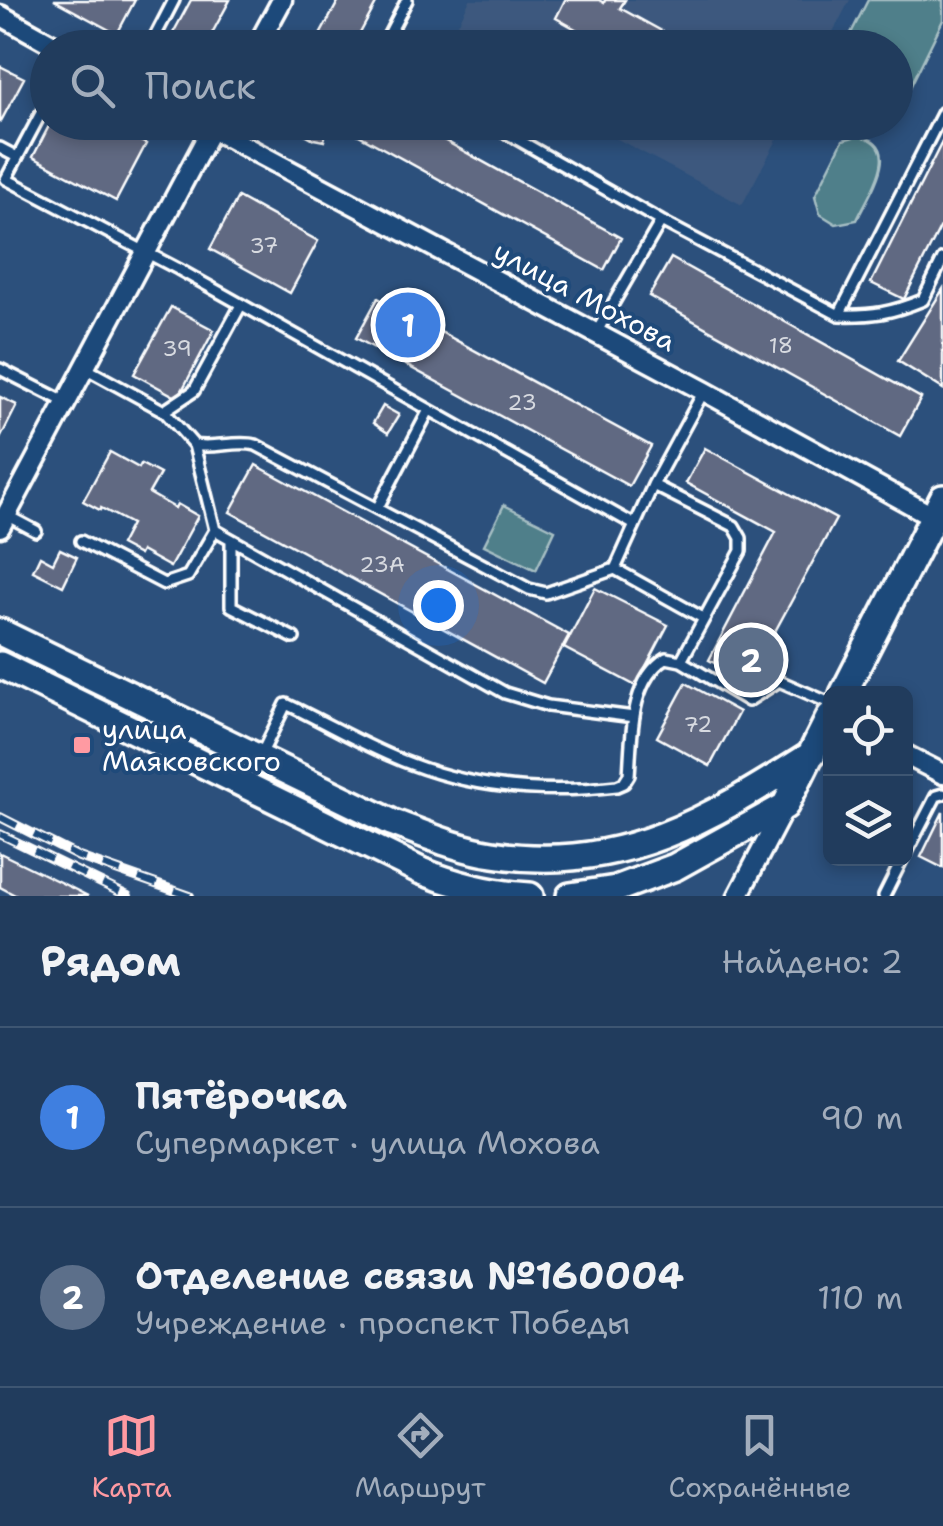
<!DOCTYPE html>
<html lang="ru">
<head>
<meta charset="utf-8">
<style>
  body { margin:0; font-family:"Shantell Sans",sans-serif; background:#294363; color:#f1f3f6 }
  .controls { position:absolute; right:30px; bottom:30px; display:grid; overflow:hidden; border-radius:15px; box-shadow:0 5px 15px #0003 }
  .controls button { width:90px; height:90px; display:grid; place-items:center; padding:0; border:0; border-bottom:2px solid #3e5672; background:#213c5d; color:#f1f3f6; font:50px sans-serif }
  .you { position:absolute; left:438px; top:605px; width:35px; height:35px; margin:-25px; border:8px solid #fff; border-radius:50%; background:#1a73e8; box-shadow:0 0 0 15px #1a73e833 }
  .badge { display:grid; place-items:center; width:65px; height:65px; border-radius:50%; background:#ff9aa2; color:#fff; font-size:32px; font-weight:700 }
  .pin { position:absolute; translate:-50% -50%; border:5px solid #fff; box-shadow:0 2px 10px #0006 }
  .list { margin:0; padding:0; list-style:none }
  h2 { display:flex; justify-content:space-between; align-items:center; height:130px; margin:0; padding:0 40px; font-size:42px }
  h2 small { font-size:32px; font-weight:400; color:#a2adbc }
  .list li { display:grid; grid-template-columns:65px 1fr auto; gap:30px; align-items:center; box-sizing:border-box; height:180px; padding:0 40px; border-top:2px solid #3e5672 }
  .list b { display:block; font-size:38px; white-space:nowrap }
  .list p { margin:0; font-size:32px; white-space:nowrap; color:#a2adbc }
  .list em { font-size:32px; font-style:normal; color:#a2adbc }
  .icon { flex:none; width:55px; height:55px; fill:none; stroke:currentColor; stroke-width:2; stroke-linecap:round; stroke-linejoin:round }
  .map { position:relative; flex:none; width:943px; height:896px; overflow:hidden }
  .search { position:absolute; background:#213c5d; box-shadow:0 5px 15px #0003; left:30px; right:30px; top:30px; height:110px; display:flex; align-items:center; gap:25px; box-sizing:border-box; padding:0 35px; border-radius:55px; color:#a2adbc; font-size:38px }
  .sheet { height:490px; background:#213c5d }
  nav { display:flex; justify-content:space-around; align-items:center; box-sizing:border-box; height:140px; border-top:2px solid #3e5672; background:#213c5d; font-size:28px; color:#a2adbc }
  nav a { display:grid; justify-items:center; gap:5px }
  nav .on { color:#ff9aa2 }
  .map>svg:first-child { display:block }
  .built { fill:#3c587e }
  .green { fill:#4f7f8a; stroke:#a7bfc4; stroke-width:2.5 }
  .building { fill:#606982; stroke:#fff; stroke-width:2.5 }
  .lines { fill:none; stroke-linecap:round; stroke-linejoin:round }
  .lane-casing { stroke:#fff; stroke-width:16 }
  .street-casing { stroke:#fff; stroke-width:25 }
  .secondary-casing { stroke:#fff; stroke-width:32 }
  .lane { stroke:#1f4a7a; stroke-width:9 }
  .street { stroke:#1f4a7a; stroke-width:18 }
  .secondary { stroke:#1f4a7a; stroke-width:25 }
  .rail-casing { stroke:#fff; stroke-width:10 }
  .rail { stroke:#1f4a7a; stroke-width:6; stroke-dasharray:19; stroke-linecap:butt }
  .poi-dot { fill:#ff9aa2; stroke:#1f4a7a; stroke-width:4 }
  .labels { text-anchor:middle; stroke-width:8; stroke-linejoin:round; paint-order:stroke }
  .number-label { font-size:22px; fill:#d7dae0 }
  .street-label { font-size:28px; fill:#fff; stroke:#1f4a7a }
  .poi-label { font-size:28px; fill:#fff; stroke:#1f4a7a; text-anchor:start }
</style>
</head>
<body>
<div class="map">
<svg width="943" height="896" viewBox="0 0 943 896">
  <rect width="100%" height="100%" fill="#2c507c"/>
  <filter id="ink" filterUnits="userSpaceOnUse"><feTurbulence type="fractalNoise" baseFrequency=".01" numOctaves="2"/><feDisplacementMap in="SourceGraphic" scale="20" xChannelSelector="R" yChannelSelector="G"/><feConvolveMatrix kernelMatrix="1 2 1 2 8 2 1 2 1" color-interpolation-filters="sRGB"/></filter>
  <g filter="url(#ink)">
    <path class="built" d="M470,0H850L825,47L446,48Z
      M587,123H786L742,205Z"/>
    <path class="green" d="M868,0H943V20L896,116V48L844,47Z
      M857,136C907,142 868,195 857,220L836,224L820,214L815,196L843,140Z
      M504,505L555,530L536,570L484,545Z"/>
    <path class="building" d="M54,0H135L117,34Z
      M191,0H230L204,48H165Z
      M339,0H378L352,48H313Z
      M565,0H599L604,3L605,0H625L620,8L669,35L663,48H610L556,18Z
      M0,66L24,78L0,123Z
      M51,122H105L146,144L116,201L33,157Z
      M284,122H328L324,141L314,139Z
      M363,122H411L621,238L604,270L357,134Z
      M943,140V222L904,299L871,283Z
      M238,197L318,241L290,293L210,249Z
      M671,258L921,398L900,436L649,296Z
      M943,289V389L898,361Z
      M378,298L651,446L629,486L356,338Z
      M171,307L214,330L178,398L134,374Z
      M0,397L17,405L0,439Z
      M383,406L399,415L388,433L373,423Z
      M705,448L836,519L766,648L772,652L767,661L769,670L765,679L756,682L750,691L737,684L740,677L709,660L776,532L686,483Z
      M110,452L139,468L141,464L160,474L149,493L175,508L177,504L198,516L170,567L141,551L139,555L120,545L131,524L101,508L100,510L83,501Z
      M256,465L569,635L543,683L230,512Z
      M60,549L77,557L63,586L33,571L40,556L53,563Z
      M595,588L668,625L636,686L564,648Z
      M686,683L739,712L710,766L657,737Z
      M943,812V868L921,857Z
      M0,853L72,888L88,896H17L0,887Z"/>
    <g class="lines">
      <defs>
        <path id="lane" d="M149,48L174,0
          M382,48L407,0
          M48,100L6,179L178,269L635,525
          M487,122L661,221L839,315C873,316 891,313 923,300L943,259
          M0,148L17,157
          M839,315L943,112
          M596,333L661,221
          M85,368L164,411L194,445C215,449 236,440 256,445L529,589L546,593L615,569L653,485L704,391
          M0,369L65,402
          M164,411L194,391L241,305
          M194,445L215,530L505,693L548,706L634,717
          M653,485L734,526L741,538V551L681,661L748,701L779,681L830,703
          M377,509L429,410
          M6,515L36,531
          M231,539V606L294,638
          M81,541L164,584L188,576L215,530
          M615,569L703,618
          M260,757L286,704C327,723 369,749 411,764C477,789 548,794 617,786L624,783L629,775C632,738 629,681 666,658L681,661
          M906,854L936,796L943,794
          M884,896L903,858"/>
        <path id="street" d="M0,15L59,48
          M256,48L282,0
          M199,122L704,391L943,522
          M0,527L215,122
          M906,755L943,774
          M738,896L785,806"/>
        <path id="secondary" d="M0,632L391,822C424,834 458,849 493,854C619,875 711,818 812,754
          M0,665L421,871C456,885 492,894 530,896
          M843,694L943,498
          M570,896L616,889L675,867L785,806L830,716"/>
      </defs>
      <use href="#lane" class="lane-casing"/>
      <use href="#street" class="street-casing"/>
      <use href="#secondary" class="secondary-casing"/>
      <use href="#lane" class="lane"/>
      <use href="#street" class="street"/>
      <use href="#secondary" class="secondary"/>
      <defs>
        <path id="rail" d="M0,817L79,857L190,896
          M0,834L128,896"/>
      </defs>
      <use href="#rail" class="rail-casing"/>
      <use href="#rail" class="rail"/>
    </g>
  </g>
  <rect class="poi-dot" x="72" y="735" width="20" height="20" rx="5"/>
  <g class="labels">
    <g class="number-label">
      <text x="264" y="253">37</text>
      <text x="781" y="353">18</text>
      <text x="177" y="356">39</text>
      <text x="522" y="410">23</text>
      <text x="382" y="572">23А</text>
      <text x="698" y="732">72</text>
    </g>
    <g class="street-label">
      <text transform="translate(585 296) rotate(28)" y="10">улица Мохова</text>
    </g>
    <g class="poi-label">
      <text x="102" y="739">улица<tspan x="102" dy="32">Маяковского</tspan></text>
    </g>
  </g>
</svg>
<div class="controls">
<button><svg class="icon" aria-label="locate" viewBox="0 0 24 24"><circle cx="12" cy="12" r="6"/><path d="M12 2v4M12 18v4M2 12h4M18 12h4"/></svg></button>
<button><svg class="icon" aria-label="layers" viewBox="0 0 24 24"><path d="M12 4l9 5-9 5-9-5zM3 14l9 5 9-5"/></svg></button>
</div>
<div class="you"></div>
<div class="pin badge" style="left:408px;top:325px;background:#3f7fe0">1</div>
<div class="pin badge" style="left:751px;top:660px;background:#5c6f8a">2</div>
<div class="search"><svg class="icon" aria-label="search" viewBox="0 0 24 24"><circle cx="10" cy="10" r="6"/><path d="M15 15l6 6"/></svg>Поиск</div>
</div>
<section class="sheet">
<h2>Рядом<small>Найдено: 2</small></h2>
<ul class="list">
<li><span class="badge" style="background:#3f7fe0">1</span><div><b>Пятёрочка</b><p>Супермаркет · улица Мохова</p></div><em>90 m</em></li>
<li><span class="badge" style="background:#5c6f8a">2</span><div><b>Отделение связи №160004</b><p>Учреждение · проспект Победы</p></div><em>110 m</em></li>
</ul>
</section>
<nav>
<a class="on"><svg class="icon" aria-label="map" viewBox="0 0 24 24"><path d="M3 6l6-2 6 2 6-2v14l-6 2-6-2-6 2zM9 4v14M15 6v14"/></svg>Карта</a>
<a><svg class="icon" aria-label="directions" viewBox="0 0 24 24"><path d="M12 3l9 9-9 9-9-9zM9 14v-3h6M13 9l2 2-2 2"/></svg>Маршрут</a>
<a><svg class="icon" aria-label="saved" viewBox="0 0 24 24"><path d="M7 4h10v16l-5-4-5 4z"/></svg>Сохранённые</a>
</nav>
</body>
</html>
